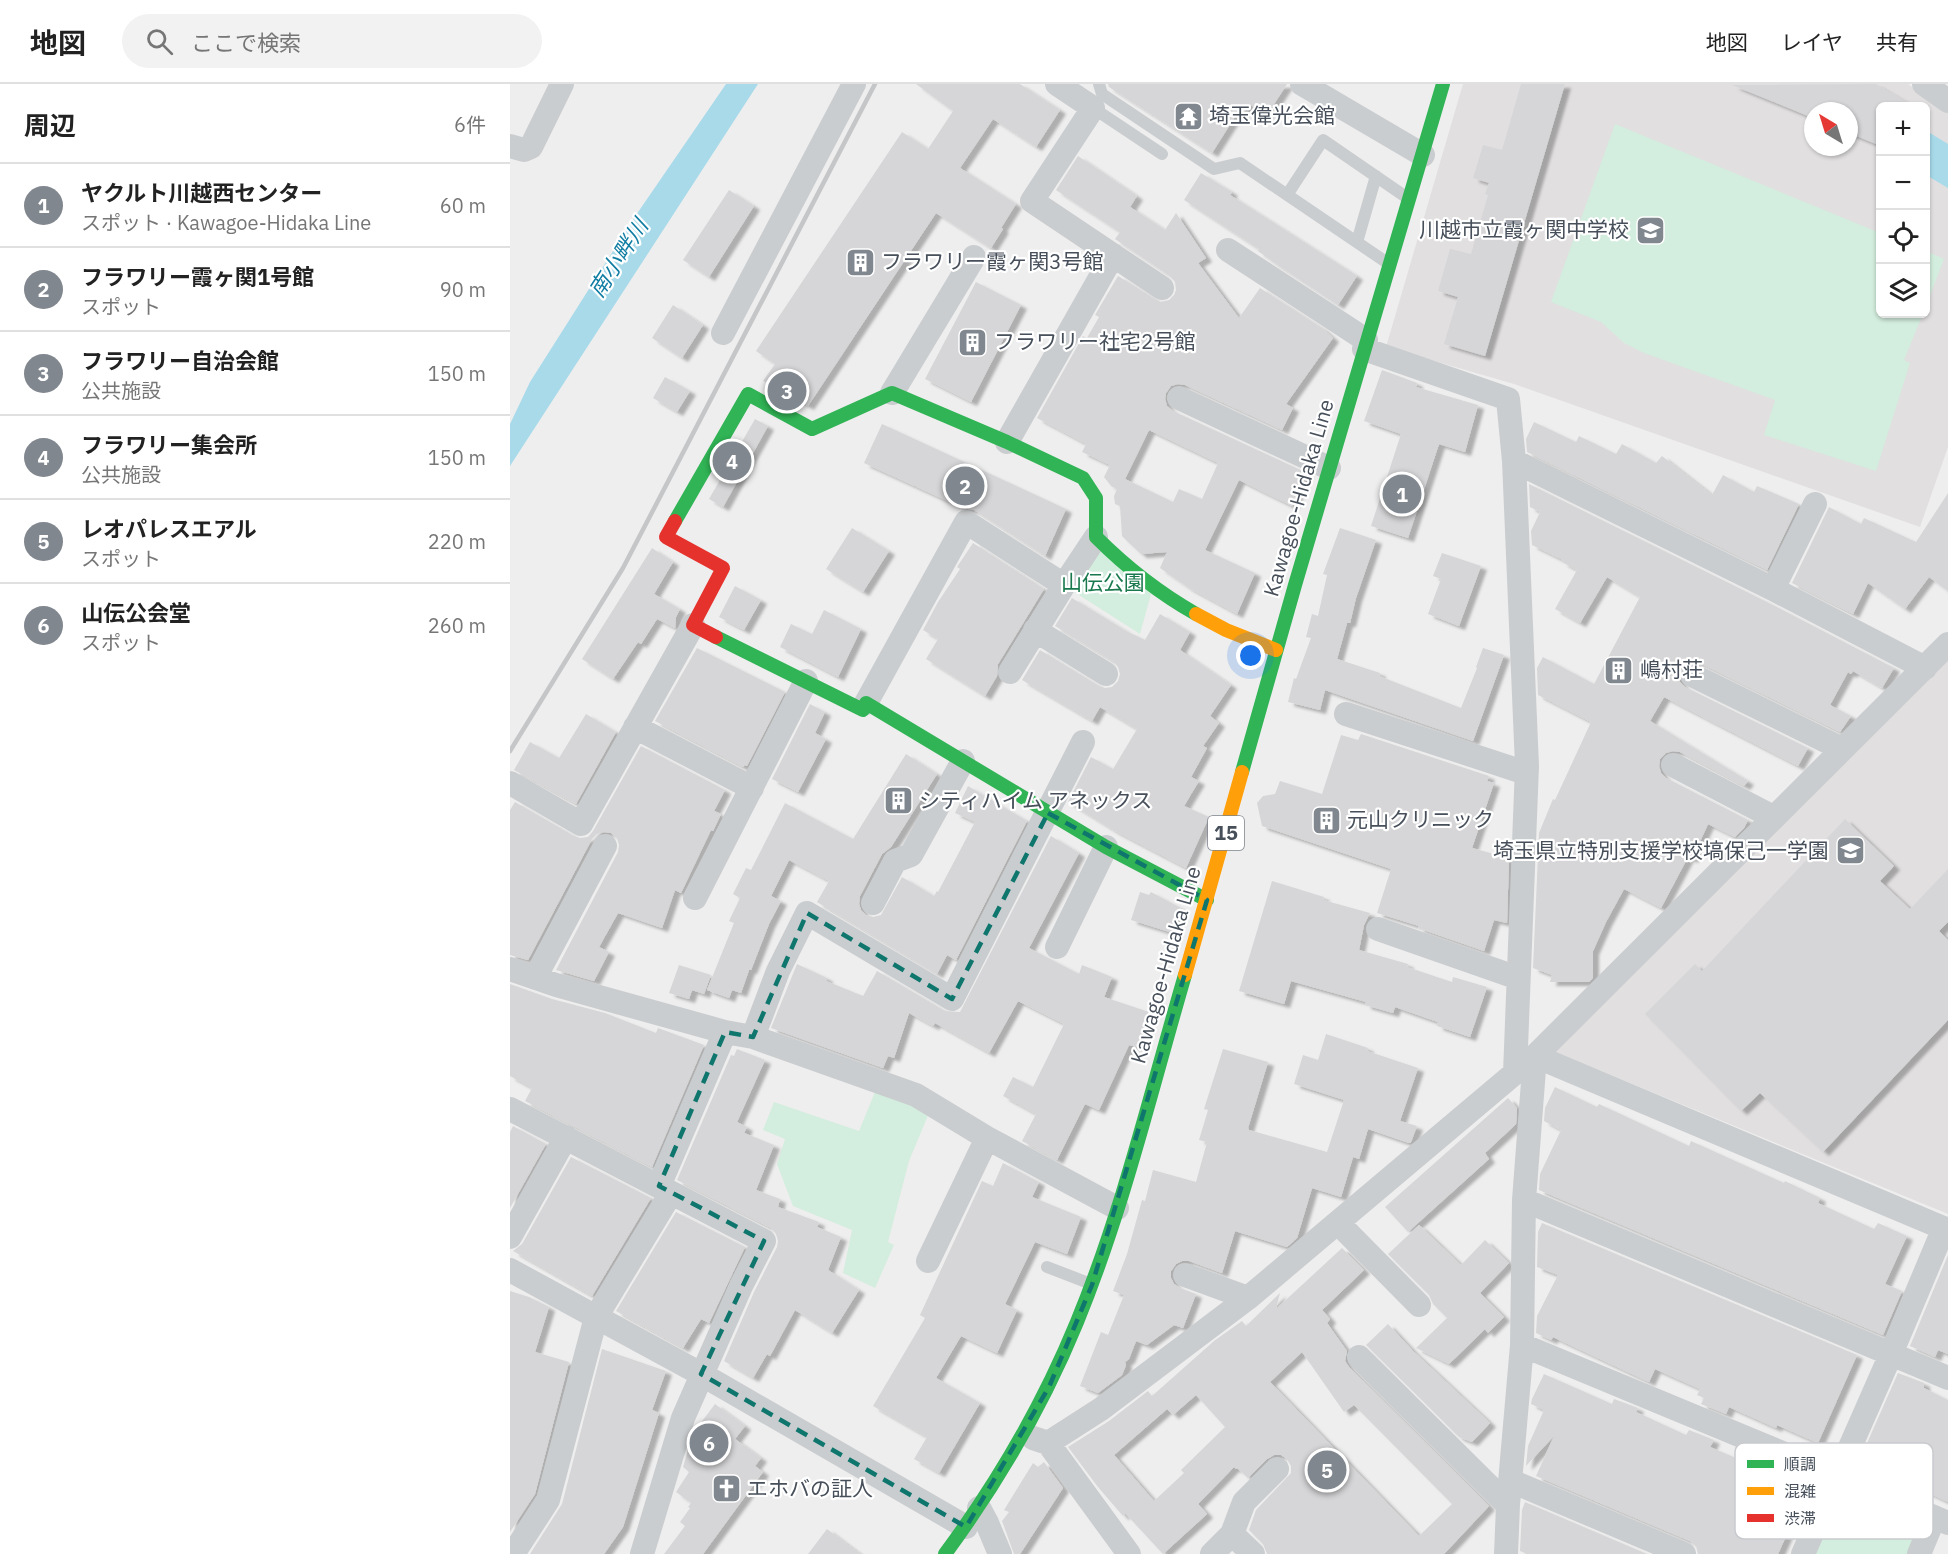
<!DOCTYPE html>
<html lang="ja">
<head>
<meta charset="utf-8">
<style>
  body { margin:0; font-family:"IBM Plex Sans","Noto Sans JP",sans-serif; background:#f2f2f2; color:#222 }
  .controls { position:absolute; right:18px; top:18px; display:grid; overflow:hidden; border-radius:9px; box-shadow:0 2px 4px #0004 }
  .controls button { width:54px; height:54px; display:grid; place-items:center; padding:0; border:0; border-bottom:2px solid #e0e0e0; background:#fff; color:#222; font:30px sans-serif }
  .compass { position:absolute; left:1294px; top:18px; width:54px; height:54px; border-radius:50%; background:#fff; box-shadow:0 2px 4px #0004; rotate:322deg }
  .you { position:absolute; left:741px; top:572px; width:21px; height:21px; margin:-15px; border:4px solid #fff; border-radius:50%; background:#1a73e8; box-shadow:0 0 0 9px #1a73e833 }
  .badge { display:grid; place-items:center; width:39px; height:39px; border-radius:50%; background:#81878e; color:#fff; font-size:20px; font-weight:700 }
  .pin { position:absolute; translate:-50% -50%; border:3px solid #fff; box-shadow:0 2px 6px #0006 }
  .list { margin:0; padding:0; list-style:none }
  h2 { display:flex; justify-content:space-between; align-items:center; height:78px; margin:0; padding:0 24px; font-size:26px }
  h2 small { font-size:20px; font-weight:400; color:#767676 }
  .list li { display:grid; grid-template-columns:39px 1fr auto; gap:18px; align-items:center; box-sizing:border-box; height:84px; padding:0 24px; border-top:2px solid #e0e0e0 }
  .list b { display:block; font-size:22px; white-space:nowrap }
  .list p { margin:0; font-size:20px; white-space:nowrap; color:#767676 }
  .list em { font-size:20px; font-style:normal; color:#767676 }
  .icon { flex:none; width:33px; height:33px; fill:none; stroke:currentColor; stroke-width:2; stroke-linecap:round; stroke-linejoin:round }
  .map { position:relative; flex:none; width:1438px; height:1470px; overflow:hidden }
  header { display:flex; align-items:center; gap:36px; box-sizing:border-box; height:84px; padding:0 30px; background:#fff; border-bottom:2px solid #e0e0e0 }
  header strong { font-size:28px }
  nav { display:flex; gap:33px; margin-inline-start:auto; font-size:21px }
  .search { width:420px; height:54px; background:#f2f2f2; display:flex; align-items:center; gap:15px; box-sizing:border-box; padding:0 21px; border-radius:33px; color:#767676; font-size:22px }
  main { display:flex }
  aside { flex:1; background:#fff }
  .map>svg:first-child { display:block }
  .education { fill:#e1dfe0; fill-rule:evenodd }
  .green { fill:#d3edde }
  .water { fill:#a8daea }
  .building { fill:#d6d6d8; fill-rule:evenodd; filter:url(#shadow) }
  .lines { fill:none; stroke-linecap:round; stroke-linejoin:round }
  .lane { stroke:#cacdcf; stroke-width:12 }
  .street { stroke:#cacdcf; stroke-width:24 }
  .fast { stroke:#30b455; stroke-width:14 }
  .slow { stroke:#ff9f0a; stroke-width:14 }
  .jam { stroke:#e5322d; stroke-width:14 }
  .rail { stroke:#c4c6c8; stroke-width:4.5 }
  .marked { fill:none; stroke:#0f766e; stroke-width:4.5; stroke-dasharray:12 8; stroke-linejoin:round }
  .labels { text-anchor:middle; stroke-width:4.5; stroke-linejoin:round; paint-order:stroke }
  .shield { fill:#fff; stroke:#7e848c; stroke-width:1.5 }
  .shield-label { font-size:20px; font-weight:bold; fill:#464f5a }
  .poi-label { font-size:21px; fill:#464f5a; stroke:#fff; text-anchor:start }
  .street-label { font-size:21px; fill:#464f5a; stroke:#fff }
  .park-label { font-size:21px; fill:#19794d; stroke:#fff }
  .water-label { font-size:22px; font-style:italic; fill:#107da3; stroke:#fff }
  .key { fill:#fff; stroke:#c8cace; stroke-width:1.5 }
  .key-label { font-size:16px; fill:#464f5a }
</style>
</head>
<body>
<header>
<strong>地図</strong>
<div class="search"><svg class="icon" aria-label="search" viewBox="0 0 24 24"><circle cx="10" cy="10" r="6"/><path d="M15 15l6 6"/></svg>ここで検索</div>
<nav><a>地図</a><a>レイヤ</a><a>共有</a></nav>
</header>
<main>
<aside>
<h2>周辺<small>6件</small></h2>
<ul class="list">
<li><span class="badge">1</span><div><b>ヤクルト川越西センター</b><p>スポット · Kawagoe-Hidaka Line</p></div><em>60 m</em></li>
<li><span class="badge">2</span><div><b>フラワリー霞ヶ関1号館</b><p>スポット</p></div><em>90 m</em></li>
<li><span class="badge">3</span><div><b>フラワリー自治会館</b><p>公共施設</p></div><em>150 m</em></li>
<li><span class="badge">4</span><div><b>フラワリー集会所</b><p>公共施設</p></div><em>150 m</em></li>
<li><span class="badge">5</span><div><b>レオパレスエアル</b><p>スポット</p></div><em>220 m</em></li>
<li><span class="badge">6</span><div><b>山伝公会堂</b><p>スポット</p></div><em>260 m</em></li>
</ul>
</aside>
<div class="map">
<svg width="1438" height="1470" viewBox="0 0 1438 1470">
  <defs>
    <filter id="shadow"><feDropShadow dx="6" dy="4" stdDeviation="1.5" flood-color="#0004"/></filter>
  </defs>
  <rect width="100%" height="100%" fill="#efeeee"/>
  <path class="education" d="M953,0H1398L1438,28V363L1410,443L1004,300L876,263ZM1370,22H1416V230H1370ZM1303,27H1339V63H1303Z
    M1438,566V1130L1045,968Z"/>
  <path class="green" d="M1105,40L1370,149V230H1413L1394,276L1400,279L1366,387L1254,351L1265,316L1134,269L1114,259L1091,238L1041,218Z
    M1416,167L1434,175L1416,222Z
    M587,462L641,510L630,550L558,504Z
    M365,1008L394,1016L419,1029L399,1077L378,1158L384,1161L365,1204L333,1189L342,1146L283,1122L267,1080L275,1055L253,1046L264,1018L349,1047Z
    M1332,1402L1414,1438L1400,1470H1302Z"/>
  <path class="water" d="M216,0H248L0,382V340L20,298L124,134Z
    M1420,49L1438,60V104L1416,91V56Z"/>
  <path class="building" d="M406,0H510L550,26L526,63L483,35L450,84L506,120L491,144L493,145L481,164L426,129L298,322L253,297L265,280L246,267L392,48L418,65L443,27Z
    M598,0H777L757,31L739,20L730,34L726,31L702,69L599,3Z
    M1011,0H1055L975,272L934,260L948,213L928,207L940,165L961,170L978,111L975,110L979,99L963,94L973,61L992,66Z
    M1366,0L1403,22H1371V62L1339,49V27H1303V34L1222,1Z
    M568,72L627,112L620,123L655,146L666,129L696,174L688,179L729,234L750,204L812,244L823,254L776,320L783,324L772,346L675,301L668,300L661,302L656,309L655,315L657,322L663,327L797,389L782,422L729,396L695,466L745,489L727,530L679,504L650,484L657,468L631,470L618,458L612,452L610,422L605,420L604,412L607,405L601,402L594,393L600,381L572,368L576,360L527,334L573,252L577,254L589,233L585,231L608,192L650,218L659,216L664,211L666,206L665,198L660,192L605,155L610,148L546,106ZM639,346L708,379L692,415L669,405L663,418L615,395Z
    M691,89L722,108L720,111L847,192L828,221L766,180L748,167L749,165L674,116Z
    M219,106L244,122L199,193L173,176Z
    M466,198L511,221L461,318L415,295Z
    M163,221L193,241L172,274L142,254Z
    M872,286L907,299L906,303L968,321L955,368L929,360L898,454L861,442L891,350L854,337Z
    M155,293L180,307L167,328L143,314Z
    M245,335L258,342L213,423L199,415Z
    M1024,338L1066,358L1069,352L1106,370L1112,360L1146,379L1152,372L1202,411L1213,391L1244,408L1247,402L1289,420L1257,486L1017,368L1016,355Z
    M372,340L556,425L535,472L464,426L453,424L354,379Z
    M1019,400L1257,518L1384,584L1372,604L1343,587L1341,590L1338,588L1320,621L1341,632L1330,648L1188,578L1180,577L1174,580L1169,585L1168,592L1170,598L1175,603L1298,664L1288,682L1154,613L1140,637L1238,697L1234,702L1170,668L1163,667L1156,669L1150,675L1149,682L1151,689L1156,694L1238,736L1234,744L1225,753L1198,740L1182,775L1178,773L1151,824L1114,805L1096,838L1083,867V894L1079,898H1040L1042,891L1023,884L1029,749L1043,715L1045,716L1081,638L1028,611L1027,584L1033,573L1084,600L1130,513L1097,493L1070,539L1045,525L1067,486L1052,478L1053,476L1022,461L1021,447L1030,428L1020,423Z
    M1438,409V507L1419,493L1395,525L1358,499L1343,530L1282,499L1319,423L1351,440L1354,434L1406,458Z
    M342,444L379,467L353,508L316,485Z
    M830,444L866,456L846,514L840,539H837L827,575L870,589L869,592L951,624L967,584L966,583L973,564L994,571L963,657L815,606L810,626L778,618L784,594L786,595L801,554L796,553L802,530L808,532L817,491L813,490Z
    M463,459L534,505L488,580L487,592L475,612L416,575L428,555L413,546L428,518L450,485L447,483Z
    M142,464L163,478L144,510L170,525L166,533L165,544L147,535L131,560L128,558L103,595L72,575Z
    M932,469L971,482L949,542L918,530L931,495L923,492Z
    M225,502L251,516L234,546L209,533Z
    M562,514L616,547L635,556L650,530L680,548L670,566L721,601L700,632L709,639L693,662L697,664L681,693L689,697L674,722L699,733L676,784L605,747L558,718L581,673L603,685L627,645L590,623L582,637L512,596L530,566L589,602L595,604L602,603L608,597L610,590L608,583L604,578L545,542Z
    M314,526L351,545L328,593L270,563L281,540L302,550Z
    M187,564L275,608L237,682L235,681L233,683L145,637Z
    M300,620L315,628L305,649L316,655L288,708L262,695Z
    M76,630L106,648L66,720L4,686L20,658L49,674Z
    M851,650L979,692L977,697L984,699L962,764L999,774L997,839L984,836L974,867L908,844L909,842L867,829L881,785L752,742L747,719L753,712L765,710L770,697L812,710L831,651L848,656Z
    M131,662L215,706L204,727L211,730L203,747L201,746L171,809L165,806L152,844L108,829L89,863L99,868L84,897L46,886L108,768L109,761L107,754L101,749L94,748L87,750L82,755L18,876L0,871V726L5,718L64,752L70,754L78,753L83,747Z
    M396,670L427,690L381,763L372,770L350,812L349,820L351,826L356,831L363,833L371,831L392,793L424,812L427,807L428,808L465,738L445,729L458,702L517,737L446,876L437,871L427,890L307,818L319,797L279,776L261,812L271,817L259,840L241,886H239L231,909L222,906L219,914L197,906L224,839L219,837L230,814L223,810L236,784L241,786L275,719L343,755Z
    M1335,735L1384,782L1370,797L1400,825L1438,785V838L1429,847L1438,856V936L1313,1068L1250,1009L1231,1027L1135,930L1185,880L1192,887Z
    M541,752L569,769L519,864L569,890L572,881L602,893L594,913L639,928L627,963L619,961L589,1026L575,1020L547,1076L512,1057L526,1030L493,1012L503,993L523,1003L554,940L508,917L479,969L425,939L423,942L399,929L384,974L378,972L373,984L261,944L287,880L317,894L316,897L353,912L367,887L435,927L450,928Z
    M762,797L814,813L813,816L860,829L854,841L849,866L898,880L897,883L942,898L943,893L977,903L960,953L927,942L928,938L885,923L883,929L855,921L856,918L781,897L774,920L729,907Z
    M630,808L639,811L641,808L671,824L663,849L621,836Z
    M169,881L201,891L194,910L182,906L179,915L159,909Z
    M0,900L42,915L95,929L146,949L148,944L194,961L142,1083L15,1017L22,1004L0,992Z
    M816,950L858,964L857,967L908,984L890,1037L907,1042L901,1058L899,1059L858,1045L849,1075L843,1073L831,1113L802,1104L787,1154L777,1163L725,1147L712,1189L679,1177H672L666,1180L661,1187V1194L664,1200L670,1204L686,1210L673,1244L664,1241L637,1261L626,1257L619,1275L615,1278L616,1281L612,1291L588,1309L570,1302L591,1248L598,1251L614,1211L603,1207L617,1170L632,1116L635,1117L643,1086L686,1098L697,1058L689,1056L698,1026L694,1025L713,965L758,978L738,1044L739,1046L817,1068L834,1016L784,1000L793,971L808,976Z
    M227,965L255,976L227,1038L237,1043L234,1049L264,1061L246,1106L270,1115L268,1123L309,1138L307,1143L331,1153L318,1186L349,1206L322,1249L285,1226L260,1272L257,1270L243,1294L214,1277L244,1208L267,1163L268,1157L266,1150L261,1144L167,1096L221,971L224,972Z
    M1045,1003L1087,1023L1089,1020L1179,1062L1181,1057L1274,1099L1275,1097L1310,1114L1308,1119L1364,1145L1368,1139L1397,1152L1375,1200L1392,1207L1373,1251L1029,1106L1030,1090L1051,1046L1034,1037L1035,1024Z
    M998,1014L1007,1024L1006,1040L975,1069L979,1075L898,1148L875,1123Z
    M3,1042L36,1060L0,1124V1048Z
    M61,1073L141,1114L82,1212L3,1167L12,1160Z
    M493,1079L529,1098L522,1113L571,1133L557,1170L525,1158L495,1220L507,1226L487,1269L451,1252L426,1294L470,1319L429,1389L404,1375L417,1353L363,1322L415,1234L410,1231L472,1097L483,1102Z
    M166,1128L235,1163L199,1239L191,1235L173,1264L106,1227Z
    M1032,1139L1347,1271L1308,1359L1267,1341L1266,1344L1219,1323L1216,1330L1191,1320L1194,1314L1187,1311L1190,1305L1145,1285L1139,1298L1043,1253L1041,1256L1026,1249L1027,1232L1048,1191L1027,1183L1028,1148Z
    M909,1141L951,1181L975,1156L999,1179L970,1209L994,1233L978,1249L975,1245L939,1280L906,1264L937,1234L923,1220L919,1211L878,1170Z
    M832,1164L854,1186L812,1226L820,1235L817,1239L837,1267L835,1277L839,1283L979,1422L934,1470H757L753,1460L739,1446L746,1426L781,1389V1382L777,1375L771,1371H764L757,1375L738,1394L727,1384L726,1385L724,1383L688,1420L697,1430L653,1470L615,1429L613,1432L588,1403L558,1363L599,1337L638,1307L642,1312L704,1257L732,1237L736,1242L770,1209L766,1225ZM792,1268L834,1328L844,1321L942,1420L909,1452L760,1298ZM686,1311L715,1343L671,1386L674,1389L644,1417L604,1371L657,1325L663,1331Z
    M1438,1171V1270L1428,1266L1425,1273L1400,1262Z
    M0,1207L19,1213L39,1223L25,1268L59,1278L25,1410L0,1448Z
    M878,1240L903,1267L980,1339L962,1358L949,1353L856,1261Z
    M92,1265L156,1287L142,1326L149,1329L113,1443L94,1470H20L52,1420Z
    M1388,1289L1414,1299V1304L1438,1316V1418L1395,1398L1398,1394L1363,1379L1358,1389L1346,1384Z
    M1034,1290L1102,1320L1104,1315L1128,1324L1126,1328L1176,1351L1179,1346L1204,1356L1200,1363L1252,1385L1254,1381L1288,1395L1267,1446L1277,1450L1268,1470H1188L1186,1462L1180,1457L1026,1392L1044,1352L1016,1382L1018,1362L1034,1326L1021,1320L1022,1315Z
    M205,1320L235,1342L225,1355L251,1374L245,1382L253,1388L193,1470H154L175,1442L170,1438L180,1424L178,1423L181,1419L166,1408L179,1388L173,1383L183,1349Z
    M534,1378L553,1404L510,1470H504L492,1437L499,1428L494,1426L523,1379L528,1383Z
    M1015,1418L1137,1470H1017L1010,1467L1012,1426Z
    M317,1445L350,1470H298Z"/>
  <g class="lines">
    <path class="lane" d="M589,0L592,10L704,85L730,79L879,180
      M583,24L652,70
      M777,111L813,56L896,113
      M847,158L866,92
      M537,1183L581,1200"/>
    <path class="street" d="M547,0L583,24L522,117L652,204
      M792,0L913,71
      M1414,0L1438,17
      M0,62L14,66L21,63L52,0
      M718,166L856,256
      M213,249L344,0
      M854,265L998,315L1004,377L1017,682L1005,989
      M382,309L464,173
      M669,314L819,384
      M497,358L603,171
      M1004,377L1263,505L1415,584
      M1263,505L1305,420
      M525,546L596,590
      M500,588L554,501
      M1182,591L1332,665
      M356,619L456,438L554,501L586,453
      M836,630L1016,689
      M125,643L242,704
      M1163,681L1263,733
      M0,699L71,740L183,541
      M185,814L296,597
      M363,819L385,777L401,771L453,677
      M868,845L1008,894
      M547,863L596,763
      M0,885L46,901L215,948L243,953L406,1011L477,1054L607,1124
      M25,894L95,762
      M243,953L268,887L297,829L442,915L573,658
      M0,1025L254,1157L231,1202L173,1334L132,1470
      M149,1102L215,948
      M1014,1116L1438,1294
      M828,1139L909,1221
      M0,1153L56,1053
      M418,1177L477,1054
      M0,1186L191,1290L456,1443
      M675,1191L738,1214
      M1012,1261L1328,1392L1438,1439
      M849,1273L998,1421
      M523,1354L538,1359L619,1470
      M538,1359L591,1325L738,1214L1025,972L1438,560
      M1001,1397L1174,1470
      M469,1424L477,1439L490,1470
      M3,1470L38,1416L86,1233L161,1109
      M702,1470L722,1450
      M743,1470L722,1450L734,1418L767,1385
      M996,1470L998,1421L1012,1261L1014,1116L1025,972L1438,1146
      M1293,1470L1381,1270L1434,1144
      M1409,1470L1424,1434"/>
    <path class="fast" d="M165,437L238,310L302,345L382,309L497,358L573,394L586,414V453C616,483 649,509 686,530
      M206,553L353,626L356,619L596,763L697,816
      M732,688L785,501L933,0
      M435,1470C488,1398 533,1321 567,1238C613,1126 641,1007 675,891"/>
    <path class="slow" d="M686,530L716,546L766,566
      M675,891L732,688"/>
    <path class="jam" d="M165,437L156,453L213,484L183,541L206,553"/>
    <path class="rail" d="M0,667L113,484L365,0"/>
  </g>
  <path class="marked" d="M538,729L697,816L582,1201L539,1303L456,1443L191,1290L254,1157L149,1102L215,948L243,953L297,829L442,915Z"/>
  <defs>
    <symbol id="temple-square" viewBox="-11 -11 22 22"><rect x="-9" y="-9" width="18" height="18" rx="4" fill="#81878e" stroke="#fff"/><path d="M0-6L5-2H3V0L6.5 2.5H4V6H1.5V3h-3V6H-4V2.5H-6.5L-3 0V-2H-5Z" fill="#fff"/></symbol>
    <symbol id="school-square" viewBox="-11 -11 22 22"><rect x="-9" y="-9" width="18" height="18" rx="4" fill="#81878e" stroke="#fff"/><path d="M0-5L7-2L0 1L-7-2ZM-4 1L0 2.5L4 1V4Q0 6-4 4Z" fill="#fff"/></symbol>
    <symbol id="building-square" viewBox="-11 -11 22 22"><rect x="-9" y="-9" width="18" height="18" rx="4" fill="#81878e" stroke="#fff"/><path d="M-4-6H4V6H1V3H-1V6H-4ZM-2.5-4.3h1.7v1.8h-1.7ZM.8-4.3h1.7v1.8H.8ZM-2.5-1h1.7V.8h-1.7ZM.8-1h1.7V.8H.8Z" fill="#fff"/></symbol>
    <symbol id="church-square" viewBox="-11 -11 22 22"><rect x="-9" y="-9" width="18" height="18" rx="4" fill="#81878e" stroke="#fff"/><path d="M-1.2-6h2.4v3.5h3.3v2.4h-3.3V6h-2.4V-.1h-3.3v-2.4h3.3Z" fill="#fff"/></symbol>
  </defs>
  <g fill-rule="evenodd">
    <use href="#temple-square" x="662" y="16" width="33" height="33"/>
    <use href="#school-square" x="1124" y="130" width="33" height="33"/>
    <use href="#building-square" x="334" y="162" width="33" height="33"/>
    <use href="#building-square" x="446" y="242" width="33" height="33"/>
    <use href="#building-square" x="1092" y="570" width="33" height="33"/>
    <use href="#building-square" x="372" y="700" width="33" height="33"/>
    <use href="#building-square" x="800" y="720" width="33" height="33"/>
    <use href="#school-square" x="1324" y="750" width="33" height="33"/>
    <use href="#church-square" x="200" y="1388" width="33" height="33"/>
  </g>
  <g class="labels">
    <rect class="shield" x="698" y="732" width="36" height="34" rx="4.5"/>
    <g class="shield-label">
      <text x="716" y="756">15</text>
    </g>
    <g class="poi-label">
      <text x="699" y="39">埼玉偉光会館</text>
      <text x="1119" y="153" text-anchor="end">川越市立霞ヶ関中学校</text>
      <text x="371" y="185">フラワリー霞ヶ関3号館</text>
      <text x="484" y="265">フラワリー社宅2号館</text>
      <text x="1130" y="593">嶋村荘</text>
      <text x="409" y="724">シティハイム アネックス</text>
      <text x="837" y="743">元山クリニック</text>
      <text x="1319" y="774" text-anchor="end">埼玉県立特別支援学校塙保己一学園</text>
      <text x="237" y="1412">エホバの証人</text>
    </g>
    <g class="street-label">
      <text transform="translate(789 414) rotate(-74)" y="7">Kawagoe-Hidaka Line</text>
      <text transform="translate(656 881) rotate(-74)" y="7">Kawagoe-Hidaka Line</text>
    </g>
    <g class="park-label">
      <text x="593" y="506">山伝公園</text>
    </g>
    <g class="water-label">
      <text transform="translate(108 174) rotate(-57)" y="8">南小畔川</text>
    </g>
  </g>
  <rect x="1225" y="1359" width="198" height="96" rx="9" class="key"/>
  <rect x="1237" y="1376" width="27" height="8" fill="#30b455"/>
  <rect x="1237" y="1403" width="27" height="8" fill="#ff9f0a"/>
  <rect x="1237" y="1430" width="27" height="8" fill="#e5322d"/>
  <g class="key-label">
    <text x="1274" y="1386">順調</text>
    <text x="1274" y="1413">混雑</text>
    <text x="1274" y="1440">渋滞</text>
  </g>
</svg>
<div class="controls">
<button>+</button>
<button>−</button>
<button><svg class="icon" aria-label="locate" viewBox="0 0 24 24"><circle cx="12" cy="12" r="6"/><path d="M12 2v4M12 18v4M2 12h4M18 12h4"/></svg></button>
<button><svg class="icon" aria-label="layers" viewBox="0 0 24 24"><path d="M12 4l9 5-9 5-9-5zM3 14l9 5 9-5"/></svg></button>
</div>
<svg class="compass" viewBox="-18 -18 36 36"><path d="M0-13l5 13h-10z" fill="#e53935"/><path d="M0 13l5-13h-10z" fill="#767676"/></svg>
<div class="you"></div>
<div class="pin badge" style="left:892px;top:410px">1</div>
<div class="pin badge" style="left:455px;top:402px">2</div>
<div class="pin badge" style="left:277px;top:307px">3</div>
<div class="pin badge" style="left:222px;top:377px">4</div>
<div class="pin badge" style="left:817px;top:1386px">5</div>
<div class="pin badge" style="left:199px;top:1359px">6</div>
</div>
</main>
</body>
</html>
